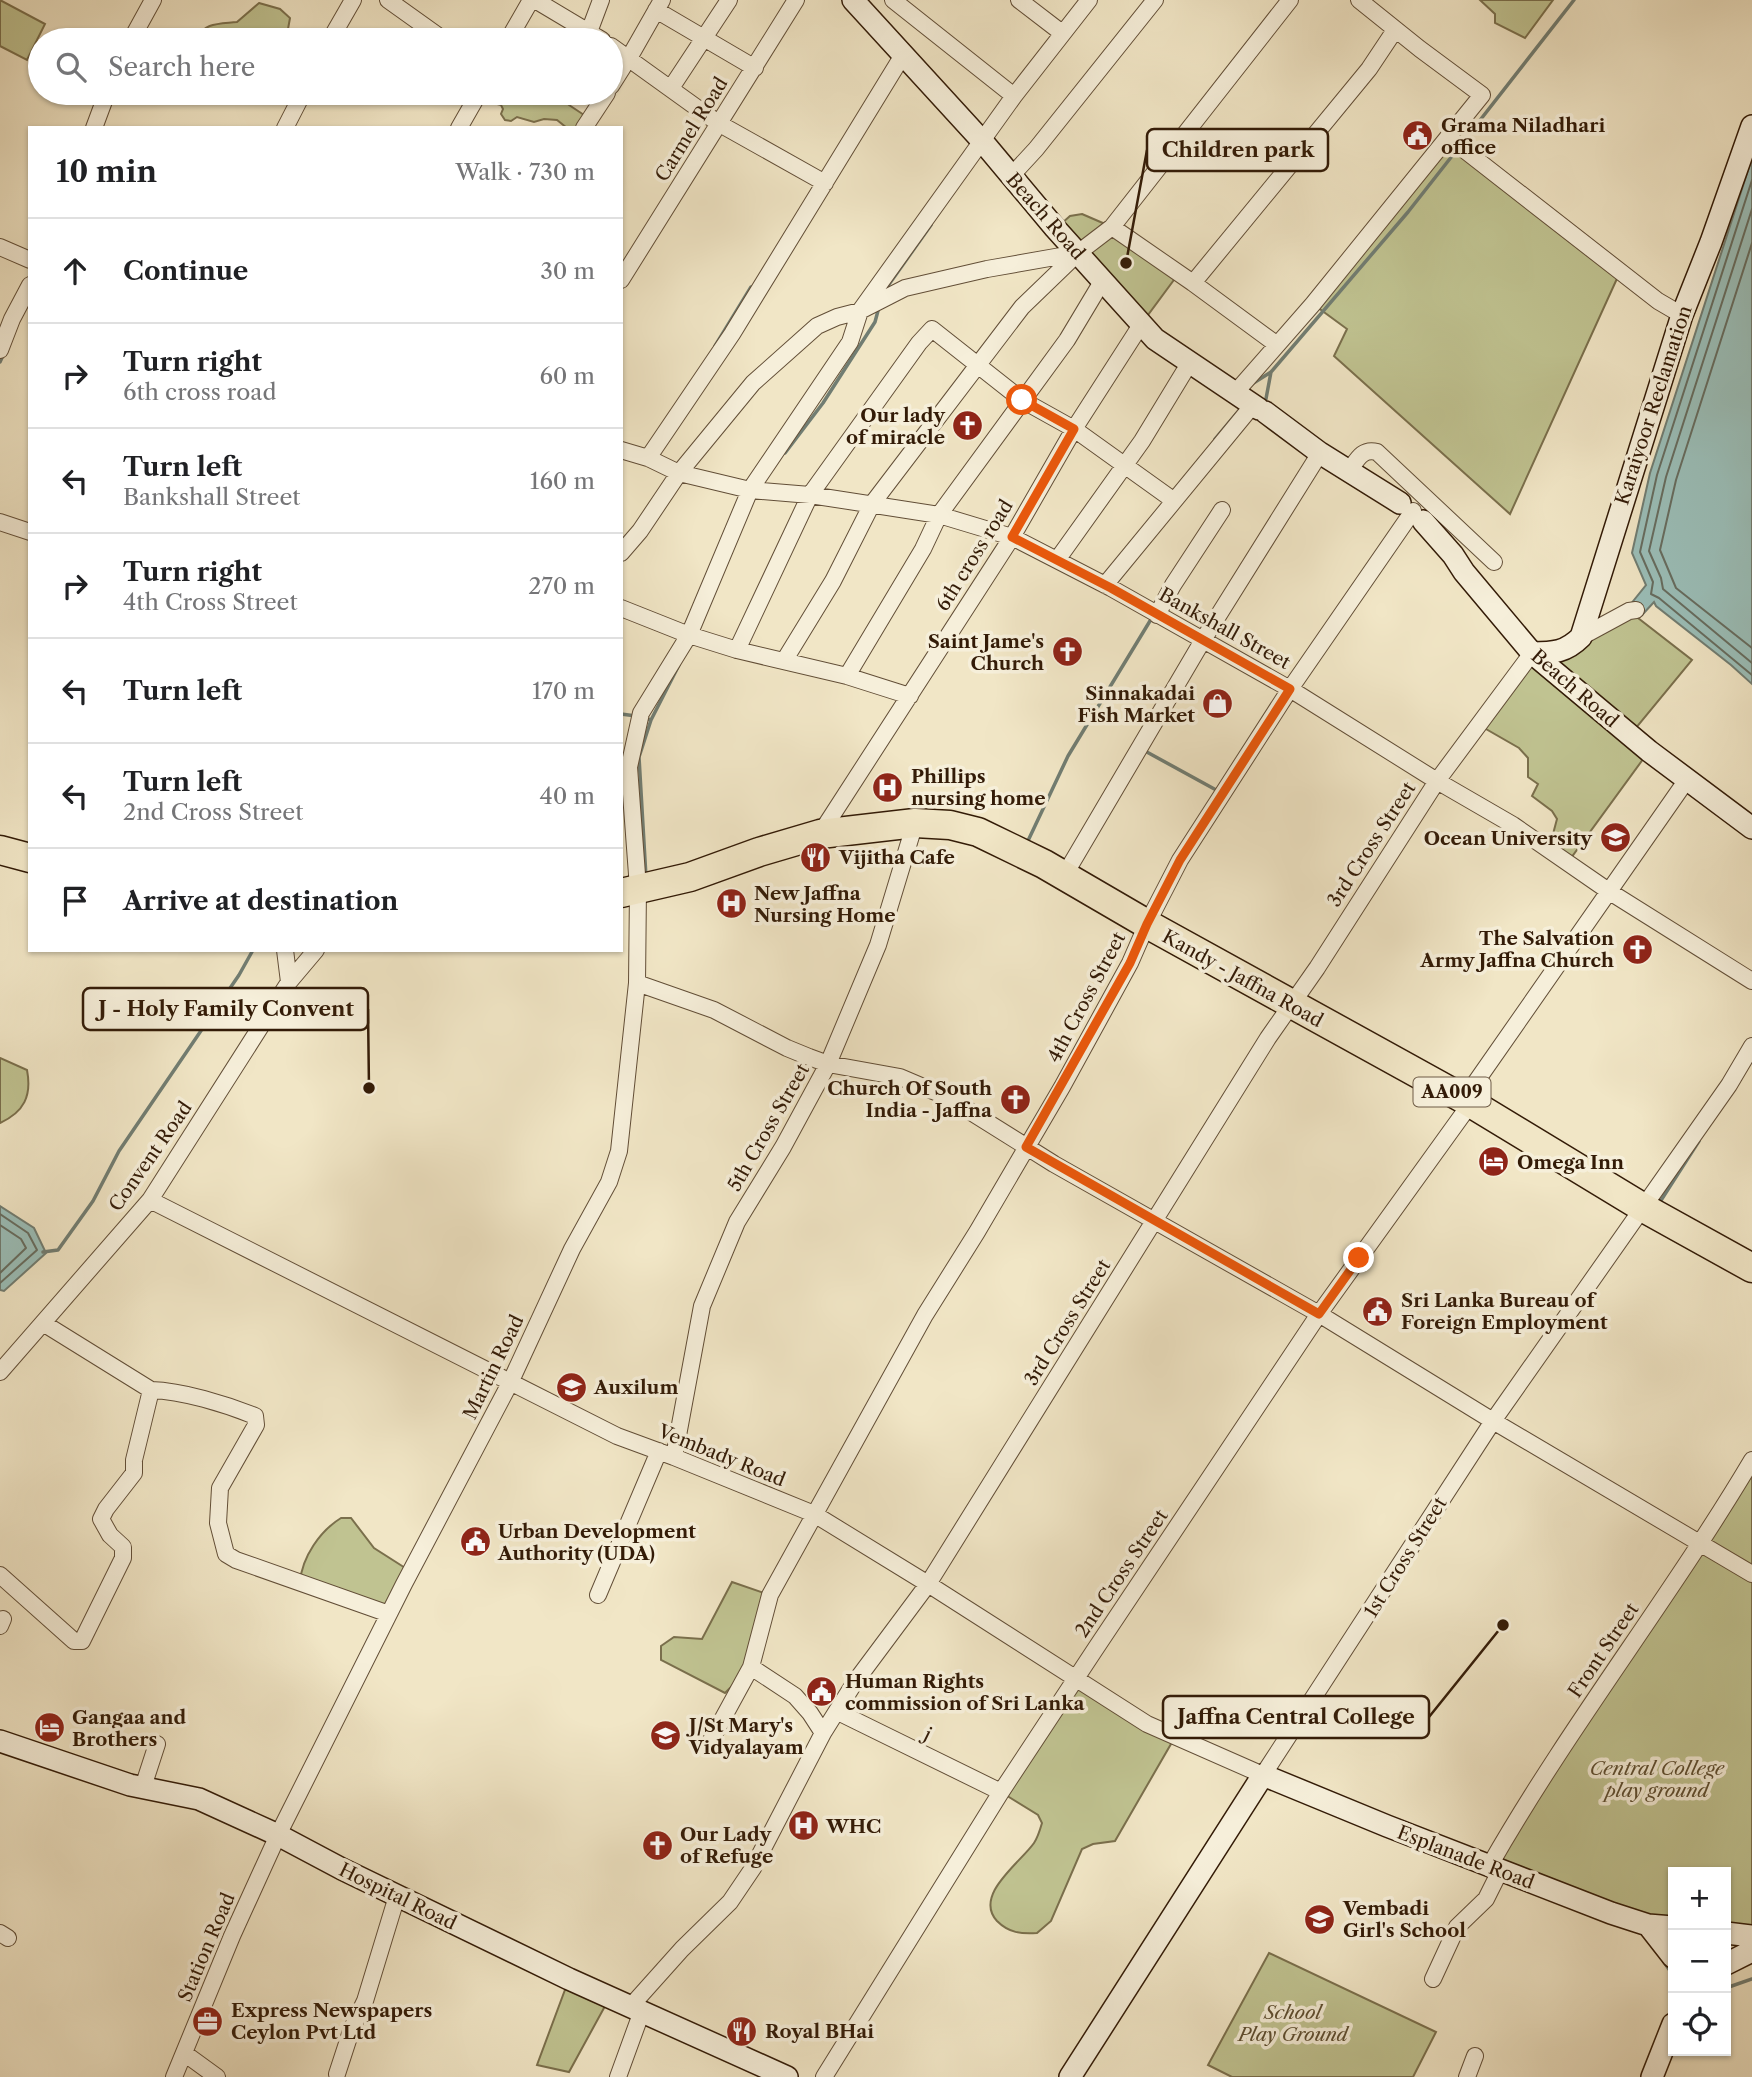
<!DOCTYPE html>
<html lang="en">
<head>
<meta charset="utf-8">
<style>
  body { margin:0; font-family:"Libre Caslon Text",serif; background:#f2f2f2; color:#202124 }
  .controls { position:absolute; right:21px; bottom:21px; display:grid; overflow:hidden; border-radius:0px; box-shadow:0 2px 5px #0004 }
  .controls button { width:63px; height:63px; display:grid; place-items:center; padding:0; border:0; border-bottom:2px solid #e0e0e0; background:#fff; color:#202124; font:35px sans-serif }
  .stop { position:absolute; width:21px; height:21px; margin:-16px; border:5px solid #ea580c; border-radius:50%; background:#fff }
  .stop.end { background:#ea580c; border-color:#fff; box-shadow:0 2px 7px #0008 }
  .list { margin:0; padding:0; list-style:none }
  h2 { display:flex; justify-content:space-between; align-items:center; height:91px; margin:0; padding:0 28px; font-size:30px }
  h2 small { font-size:23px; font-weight:400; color:#757577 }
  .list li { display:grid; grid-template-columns:46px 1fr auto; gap:21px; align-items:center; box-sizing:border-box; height:105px; padding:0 28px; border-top:2px solid #e0e0e0 }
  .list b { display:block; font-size:26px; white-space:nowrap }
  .list p { margin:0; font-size:23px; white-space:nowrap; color:#757577 }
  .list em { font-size:23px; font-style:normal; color:#757577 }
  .icon { flex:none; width:38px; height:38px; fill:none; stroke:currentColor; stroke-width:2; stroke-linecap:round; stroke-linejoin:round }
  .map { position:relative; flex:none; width:1752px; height:2077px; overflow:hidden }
  .search { position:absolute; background:#fff; box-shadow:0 2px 5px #0004; left:28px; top:28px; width:595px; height:77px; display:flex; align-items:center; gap:18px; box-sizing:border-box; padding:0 24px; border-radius:38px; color:#757577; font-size:26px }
  .panel { position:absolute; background:#fff; box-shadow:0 2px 5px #0004; left:28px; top:126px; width:595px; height:826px; border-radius:0px }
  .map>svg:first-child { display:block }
  .green { fill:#c0c391; stroke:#7a6f4c; stroke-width:2 }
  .water { fill:#9bbfb9; stroke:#717d72; stroke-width:2 }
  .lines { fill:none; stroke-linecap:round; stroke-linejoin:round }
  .shore { stroke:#676d60; stroke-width:2 }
  .stream { stroke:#717d72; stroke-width:3.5 }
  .street-casing { stroke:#624e37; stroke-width:18 }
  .secondary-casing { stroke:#331b07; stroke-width:24 }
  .highway-casing { stroke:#331b07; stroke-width:31 }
  .street { stroke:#f6efda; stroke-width:16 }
  .secondary { stroke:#f6efda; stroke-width:21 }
  .highway { stroke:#f1e6c6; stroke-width:28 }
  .route { stroke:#ea580c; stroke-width:9 }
  .labels { text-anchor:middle; stroke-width:7; stroke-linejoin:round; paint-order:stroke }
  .shield { fill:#f6efda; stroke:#6e5b46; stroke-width:2 }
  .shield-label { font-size:18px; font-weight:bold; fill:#331b07 }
  .poi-label { font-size:19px; font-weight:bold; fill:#331b07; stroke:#f6efda; text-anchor:start }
  .street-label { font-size:19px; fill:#331b07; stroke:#f6efda }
  .park-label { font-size:19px; font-style:italic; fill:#5d4d30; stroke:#f6efda }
  .leader { fill:none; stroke:#331b07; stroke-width:2.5 }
  .callout-dot { fill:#331b07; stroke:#f6efda; stroke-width:2.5 }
  .callout { fill:#f6efda; stroke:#331b07; stroke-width:2.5 }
  .callout-label { font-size:21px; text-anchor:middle; font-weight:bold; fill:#331b07 }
</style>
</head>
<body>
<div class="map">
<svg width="1752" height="2077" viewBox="0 0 1752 2077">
  <rect width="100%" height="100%" fill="#f1e6c6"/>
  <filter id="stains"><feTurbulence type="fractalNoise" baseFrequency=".00286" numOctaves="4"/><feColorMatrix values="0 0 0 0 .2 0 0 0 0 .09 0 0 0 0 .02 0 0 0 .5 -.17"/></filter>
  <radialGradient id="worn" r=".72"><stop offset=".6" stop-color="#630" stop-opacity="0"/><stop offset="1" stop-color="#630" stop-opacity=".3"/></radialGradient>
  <path class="green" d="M0,0L45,24L27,60L0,46Z
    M1480,0H1553L1525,38L1495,23V14Z
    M259,3L280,9L290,18L286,40H195C205,22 218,24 237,22Z
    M482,93H575L569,105L590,119L584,128H567L557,120L544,119L534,122L517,117L511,121L505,120L501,114L503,109L501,105L490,102Z
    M1449,138L1620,272L1510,514L1334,356L1347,329L1313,304Z
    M1082,214L1112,227L1179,273L1142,323L1062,223L1070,216Z
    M1629,611L1692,660L1630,735L1649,751L1568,862L1544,845L1553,834L1557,819L1552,811L1532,796L1538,784L1528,777V758L1519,748L1479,725L1532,653Z
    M0,1058L27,1070C32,1096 24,1112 0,1123Z
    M1752,1460V1936L1726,1933V1872H1673V1927L1490,1865Z
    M341,1518H351L374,1548L410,1571L389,1614L300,1582C302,1557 320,1531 341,1518Z
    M732,1582L770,1595L751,1667L725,1693L661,1660V1646L674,1637L702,1639Z
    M1077,1679L1175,1737L1115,1841L1093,1844L1082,1849L1051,1921L1037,1933C1021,1934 1009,1933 997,1921C973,1895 1021,1862 1034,1843C1038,1837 1040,1830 1042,1823L1038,1815L1001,1792Z
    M1269,1953L1436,2032L1413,2077H1232L1208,2065Z
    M569,1979L610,1997L569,2072L537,2065Z"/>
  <path class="water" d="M1752,158V684L1731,665L1656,606L1654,602L1642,615L1630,605L1646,585L1632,553L1650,473Z
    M0,1206L34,1228L46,1253L4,1291L0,1290Z"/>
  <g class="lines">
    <path class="shore" d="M1752,180L1657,475L1640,552L1653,582L1651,594L1659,598L1752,675
      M1752,209L1666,477L1649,551L1661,578L1663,589L1752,663
      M1752,243L1676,480L1660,550L1676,588L1752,648
      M0,1214L28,1233L37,1250L0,1283
      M0,1225L21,1239L26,1248L0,1273"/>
    <path class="stream" d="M1463,142L1574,0
      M885,290L931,225
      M715,346L751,287
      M0,362L4,353
      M1252,384L1271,372L1408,212L1456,151
      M1265,404L1271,372
      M1215,439L1241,408
      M785,453L823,403L875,322L879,307
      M621,714L636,716
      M644,718L651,720L679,665
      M1145,751L1218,791
      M1026,845L1068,756L1153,616
      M646,877L639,757L651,720
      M1658,1205L1699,1141
      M43,1252L58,1250L93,1201L119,1151L239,975L253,950
      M1664,1962L1673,1975
      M1726,1988L1752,1979"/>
    <defs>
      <path id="street" d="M388,0L444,40
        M535,0L602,40
        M893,0L1014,96
        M1019,0L1062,33
        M656,10L755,68
        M589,32L601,0
        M131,40L153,0
        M330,40L353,0
        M508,40L531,0
        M611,46L718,123L825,183
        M629,58L662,0
        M611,86L623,67
        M671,88L729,0
        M94,128L107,93
        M285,128L303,93
        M459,128L479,93
        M584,128L607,93
        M1449,138L1658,301L1682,315
        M1012,175L1036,149L1155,0
        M0,247L30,260
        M621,280L796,0
        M1193,283L1369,69L1395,30
        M1276,344L1193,283L1112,227L1290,0
        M0,350L12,319L30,285
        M1235,393L1313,304L1482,95L1420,49L1359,0
        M621,450L648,458L679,473L750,490L810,495L939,515L1012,537L1111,588L1290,689L1437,781L1513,825L1610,892L1752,981
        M648,458L732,334L903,55
        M1349,471C1357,460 1362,448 1377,452L1494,562
        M0,522L30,532
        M621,553L640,531L679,473L753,383L817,326L837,317L860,311L905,288L987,269L1078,253
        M1057,560L1142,441L1184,372
        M1105,585L1253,405
        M621,608L689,635L737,650L847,676L910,696
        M1157,615L1173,585L1222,510
        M1581,637L1629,611L1636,610
        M737,650L810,495L919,343L932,329L1022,400L1074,429L1173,500
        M784,661L833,581L872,504L1022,307L1078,253L1112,227
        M847,676L923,549L939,515L1067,340L1103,280
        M820,834L1012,537L1074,429L1137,331
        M1064,876L1203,640L1320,453
        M285,950L289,982
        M637,983L714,1010L787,1048L809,1057L828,1064L900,1077L947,1097L1054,1164L1319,1314L1493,1421L1752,1574
        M1464,1099L1686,781
        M150,1200L617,1436L674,1457L814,1514L928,1584L1147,1724L1263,1775L1493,1421L1729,1085L1752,1046
        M43,1323L151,1390C183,1391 225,1404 255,1416L256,1425L220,1488L218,1523L226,1554L236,1560L389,1614
        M0,1372L150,1200L289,982L316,950
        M674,1457L702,1306L737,1222L783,1147L828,1064L878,945L915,823
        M0,1575L74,1641H82L123,1558V1547L110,1535L101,1519L106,1509L134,1473V1460L151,1390
        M598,1595L659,1451
        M0,1626L3,1619
        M838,1712L1001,1792
        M823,1733L810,1713L795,1696L751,1667L770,1595L925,1315L977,1232L1062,1087L1130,963L1147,924L1180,860L1290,689L1413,511
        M710,1742L751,1667
        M143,1787L157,1744
        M1490,1865C1570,1725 1670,1598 1752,1460
        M0,1933L8,1938
        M1433,1979L1457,1927L1486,1899L1501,1869
        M631,2006L682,1949L730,1902L753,1868L823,1733L855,1682L928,1584L1268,1038L1317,968L1437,781L1532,653
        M184,2053L217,2077
        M337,2074L352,2028L365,2001L397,1896
        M174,2077L232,1936L278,1835L404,1584L510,1383L572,1249L609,1182L619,1151L637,983L638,888L629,767L641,713L689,635L750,490L850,342L860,311L1014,96L1089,0
        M618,2077L642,2011
        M824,2077L1001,1792L1094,1651L1319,1314L1471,1103
        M1467,2077L1475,2056"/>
      <path id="secondary" d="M853,0L983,142L1055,228L1155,339L1259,409
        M1265,412L1320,453L1400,503
        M1423,521L1453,555L1464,572L1532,653L1649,751L1752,828
        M1532,653C1554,653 1566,652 1581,637L1682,315L1711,242L1752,126
        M0,1741L130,1785L199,1799L278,1835L342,1869L569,1979L787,2077
        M1648,1925L1673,1957
        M1726,1933L1752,1936
        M1726,1964L1752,1951
        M1070,2077L1263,1775L1387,1826L1611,1913L1648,1925L1673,1927
        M1652,2077L1673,2024"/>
      <path id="highway" d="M0,850L30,858
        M621,893L690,877L759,852L820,834L915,823L950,825L978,832L1044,864L1147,924L1464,1099L1642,1207L1752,1268"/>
    </defs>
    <use href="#street" class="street-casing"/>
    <use href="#secondary" class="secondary-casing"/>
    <use href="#highway" class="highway-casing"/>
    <use href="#street" class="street"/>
    <use href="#secondary" class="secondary"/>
    <use href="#highway" class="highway"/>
  </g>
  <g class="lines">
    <path class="route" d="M1022,400L1074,429L1012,537L1111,588L1290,689L1180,860L1147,924L1130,963L1026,1147L1319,1314L1359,1258"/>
  </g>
  <defs>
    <symbol id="civic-disc" viewBox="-11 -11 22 22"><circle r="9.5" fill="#8f2418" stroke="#f6efda"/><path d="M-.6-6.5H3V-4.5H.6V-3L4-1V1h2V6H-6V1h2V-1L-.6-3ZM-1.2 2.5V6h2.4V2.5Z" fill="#fff"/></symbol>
    <symbol id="church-disc" viewBox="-11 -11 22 22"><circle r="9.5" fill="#8f2418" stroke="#f6efda"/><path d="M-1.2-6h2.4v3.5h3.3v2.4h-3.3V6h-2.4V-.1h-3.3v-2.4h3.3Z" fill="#fff"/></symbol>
    <symbol id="shop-disc" viewBox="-11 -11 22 22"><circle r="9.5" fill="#8f2418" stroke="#f6efda"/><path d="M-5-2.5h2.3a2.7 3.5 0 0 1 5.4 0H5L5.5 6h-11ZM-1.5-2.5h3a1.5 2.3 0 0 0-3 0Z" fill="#fff"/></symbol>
    <symbol id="hospital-disc" viewBox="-11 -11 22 22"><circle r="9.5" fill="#8f2418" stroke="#f6efda"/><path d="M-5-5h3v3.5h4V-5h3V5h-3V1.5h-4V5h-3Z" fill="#fff"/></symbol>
    <symbol id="university-disc" viewBox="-11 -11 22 22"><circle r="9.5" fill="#8f2418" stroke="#f6efda"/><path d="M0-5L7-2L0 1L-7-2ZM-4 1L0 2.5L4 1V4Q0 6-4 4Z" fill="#fff"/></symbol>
    <symbol id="restaurant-disc" viewBox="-11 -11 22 22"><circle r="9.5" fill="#8f2418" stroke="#f6efda"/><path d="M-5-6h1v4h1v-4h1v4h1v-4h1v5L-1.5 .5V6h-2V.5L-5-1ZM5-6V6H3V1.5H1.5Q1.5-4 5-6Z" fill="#fff"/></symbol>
    <symbol id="hotel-disc" viewBox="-11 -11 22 22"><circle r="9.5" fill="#8f2418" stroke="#f6efda"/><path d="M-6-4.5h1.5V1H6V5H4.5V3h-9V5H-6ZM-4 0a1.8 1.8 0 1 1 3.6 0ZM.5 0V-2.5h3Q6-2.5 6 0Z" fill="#fff"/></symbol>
    <symbol id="school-disc" viewBox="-11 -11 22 22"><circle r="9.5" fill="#8f2418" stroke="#f6efda"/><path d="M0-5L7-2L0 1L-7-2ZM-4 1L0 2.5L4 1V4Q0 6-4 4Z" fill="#fff"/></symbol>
    <symbol id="office-disc" viewBox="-11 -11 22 22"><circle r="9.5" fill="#8f2418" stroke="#f6efda"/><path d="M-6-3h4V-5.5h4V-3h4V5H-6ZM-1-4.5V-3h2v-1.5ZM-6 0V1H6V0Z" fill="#fff"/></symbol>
  </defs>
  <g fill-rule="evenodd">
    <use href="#civic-disc" x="1400" y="118" width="35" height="35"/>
    <use href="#church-disc" x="950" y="408" width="35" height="35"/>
    <use href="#church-disc" x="1050" y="634" width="35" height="35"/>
    <use href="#shop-disc" x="1200" y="686" width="35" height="35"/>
    <use href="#hospital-disc" x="870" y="770" width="35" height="35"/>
    <use href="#university-disc" x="1598" y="820" width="35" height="35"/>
    <use href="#restaurant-disc" x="798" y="840" width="35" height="35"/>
    <use href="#hospital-disc" x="714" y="886" width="35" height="35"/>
    <use href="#church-disc" x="1620" y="932" width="35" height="35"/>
    <use href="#church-disc" x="998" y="1082" width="35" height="35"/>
    <use href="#hotel-disc" x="1476" y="1144" width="35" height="35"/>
    <use href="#civic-disc" x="1360" y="1294" width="35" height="35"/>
    <use href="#school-disc" x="554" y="1370" width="35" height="35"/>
    <use href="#civic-disc" x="458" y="1524" width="35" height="35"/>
    <use href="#civic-disc" x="804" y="1674" width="35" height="35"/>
    <use href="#hotel-disc" x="32" y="1710" width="35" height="35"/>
    <use href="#school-disc" x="648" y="1718" width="35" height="35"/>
    <use href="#hospital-disc" x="786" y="1808" width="35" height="35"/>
    <use href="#church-disc" x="640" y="1828" width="35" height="35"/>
    <use href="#school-disc" x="1302" y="1902" width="35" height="35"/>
    <use href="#office-disc" x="190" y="2004" width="35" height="35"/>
    <use href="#restaurant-disc" x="724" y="2014" width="35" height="35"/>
  </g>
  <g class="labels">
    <rect class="shield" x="1413.5" y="1077.5" width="77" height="29" rx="5"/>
    <g class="shield-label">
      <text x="1452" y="1098">AA009</text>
    </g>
    <g class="poi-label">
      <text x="1441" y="132">Grama Niladhari<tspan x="1441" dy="22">office</tspan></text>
      <text x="945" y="422" text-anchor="end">Our lady<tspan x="945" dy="22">of miracle</tspan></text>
      <text x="1044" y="648" text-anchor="end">Saint Jame's<tspan x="1044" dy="22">Church</tspan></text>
      <text x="1195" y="700" text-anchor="end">Sinnakadai<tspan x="1195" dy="22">Fish Market</tspan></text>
      <text x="911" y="783">Phillips<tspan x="911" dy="22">nursing home</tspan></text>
      <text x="1592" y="845" text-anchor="end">Ocean University</text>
      <text x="839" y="864">Vijitha Cafe</text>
      <text x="754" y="900">New Jaffna<tspan x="754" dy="22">Nursing Home</tspan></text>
      <text x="1614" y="945" text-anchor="end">The Salvation<tspan x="1614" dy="22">Army Jaffna Church</tspan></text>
      <text x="992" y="1095" text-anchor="end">Church Of South<tspan x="992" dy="22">India - Jaffna</tspan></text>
      <text x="1517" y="1169">Omega Inn</text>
      <text x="1401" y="1307">Sri Lanka Bureau of<tspan x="1401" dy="22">Foreign Employment</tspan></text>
      <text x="594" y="1394">Auxilum</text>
      <text x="498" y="1538">Urban Development<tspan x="498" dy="22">Authority (UDA)</tspan></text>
      <text x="845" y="1688">Human Rights<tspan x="845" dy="22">commission of Sri Lanka</tspan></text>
      <text x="72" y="1724">Gangaa and<tspan x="72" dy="22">Brothers</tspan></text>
      <text x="689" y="1732">J/St Mary's<tspan x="689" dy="22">Vidyalayam</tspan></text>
      <text x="826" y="1833">WHC</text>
      <text x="680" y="1841">Our Lady<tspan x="680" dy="22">of Refuge</tspan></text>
      <text x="1343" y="1915">Vembadi<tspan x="1343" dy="22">Girl's School</tspan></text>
      <text x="231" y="2017">Express Newspapers<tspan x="231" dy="22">Ceylon Pvt Ltd</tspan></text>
      <text x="765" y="2038">Royal BHai</text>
    </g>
    <g class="street-label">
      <text transform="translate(691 129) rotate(-58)" y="7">Carmel Road</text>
      <text transform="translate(1046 216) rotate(49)" y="7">Beach Road</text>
      <text transform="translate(1653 405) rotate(-72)" y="7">Karaiyoor Reclamation</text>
      <text transform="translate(974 555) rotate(-58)" y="7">6th cross road</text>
      <text transform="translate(1225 628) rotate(29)" y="7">Bankshall Street</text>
      <text transform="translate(1575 688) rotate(41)" y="7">Beach Road</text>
      <text transform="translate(1371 844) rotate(-57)" y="7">3rd Cross Street</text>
      <text transform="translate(1243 978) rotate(29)" y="7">Kandy - Jaffna Road</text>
      <text transform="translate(1086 997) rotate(-62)" y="7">4th Cross Street</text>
      <text transform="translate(768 1127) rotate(-60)" y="7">5th Cross Street</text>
      <text transform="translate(150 1156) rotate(-55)" y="7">Convent Road</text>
      <text transform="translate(1067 1322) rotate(-58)" y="7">3rd Cross Street</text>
      <text transform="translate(493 1367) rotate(-64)" y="7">Martin Road</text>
      <text transform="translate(722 1455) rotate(22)" y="7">Vembady Road</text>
      <text transform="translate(1405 1557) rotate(-58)" y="7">1st Cross Street</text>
      <text transform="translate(1121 1573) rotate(-56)" y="7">2nd Cross Street</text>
      <text transform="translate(1603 1650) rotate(-56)" y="7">Front Street</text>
      <text transform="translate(928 1734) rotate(26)" y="7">j</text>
      <text transform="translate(1466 1857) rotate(21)" y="7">Esplanade Road</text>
      <text transform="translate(398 1896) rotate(26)" y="7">Hospital Road</text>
      <text transform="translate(206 1947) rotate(-67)" y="7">Station Road</text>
    </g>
    <g class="park-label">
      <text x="1657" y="1775">Central College<tspan x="1657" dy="22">play ground</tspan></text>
      <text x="1293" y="2019">School<tspan x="1293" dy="22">Play Ground</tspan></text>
    </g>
  </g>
  <path class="leader" d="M1126 263L1147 150M369 1088L368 1009M1503 1625L1429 1717"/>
  <g class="callout-dot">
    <circle cx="1126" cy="263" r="7"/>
    <circle cx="369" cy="1088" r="7"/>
    <circle cx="1503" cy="1625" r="7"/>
  </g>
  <g class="callout">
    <rect x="1147" y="129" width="181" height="42" rx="7"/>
    <rect x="83" y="988" width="285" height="42" rx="7"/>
    <rect x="1163" y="1696" width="266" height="42" rx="7"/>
  </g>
  <g class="callout-label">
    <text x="1238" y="157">Children park</text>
    <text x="226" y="1016">J - Holy Family Convent</text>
    <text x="1296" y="1724">Jaffna Central College</text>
  </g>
  <rect width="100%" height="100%" filter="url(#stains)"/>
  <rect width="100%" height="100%" fill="url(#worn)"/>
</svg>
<div class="controls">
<button>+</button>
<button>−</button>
<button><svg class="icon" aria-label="locate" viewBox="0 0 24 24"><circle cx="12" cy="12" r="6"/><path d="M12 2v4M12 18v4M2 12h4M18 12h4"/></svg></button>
</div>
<div class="stop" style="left:1022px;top:400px"></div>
<div class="stop end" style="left:1359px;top:1258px"></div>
<div class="search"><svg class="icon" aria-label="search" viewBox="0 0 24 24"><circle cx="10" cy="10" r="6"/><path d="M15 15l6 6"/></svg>Search here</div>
<section class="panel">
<h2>10 min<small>Walk · 730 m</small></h2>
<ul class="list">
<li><svg class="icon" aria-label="ahead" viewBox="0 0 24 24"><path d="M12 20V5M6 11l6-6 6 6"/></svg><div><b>Continue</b></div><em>30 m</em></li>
<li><svg class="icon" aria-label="right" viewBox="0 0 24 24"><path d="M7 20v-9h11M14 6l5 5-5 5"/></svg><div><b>Turn right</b><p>6th cross road</p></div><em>60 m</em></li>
<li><svg class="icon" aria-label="left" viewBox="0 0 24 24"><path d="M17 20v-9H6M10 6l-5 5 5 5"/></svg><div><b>Turn left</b><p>Bankshall Street</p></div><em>160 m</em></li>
<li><svg class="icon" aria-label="right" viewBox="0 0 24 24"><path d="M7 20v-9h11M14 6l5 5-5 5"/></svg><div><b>Turn right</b><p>4th Cross Street</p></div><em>270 m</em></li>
<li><svg class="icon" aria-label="left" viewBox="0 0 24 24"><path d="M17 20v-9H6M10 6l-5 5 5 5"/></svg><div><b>Turn left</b></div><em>170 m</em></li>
<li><svg class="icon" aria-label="left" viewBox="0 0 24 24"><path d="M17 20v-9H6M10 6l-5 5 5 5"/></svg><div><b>Turn left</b><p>2nd Cross Street</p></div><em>40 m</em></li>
<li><svg class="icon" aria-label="arrive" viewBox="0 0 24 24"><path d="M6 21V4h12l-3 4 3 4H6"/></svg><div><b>Arrive at destination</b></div></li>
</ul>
</section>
</div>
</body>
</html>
